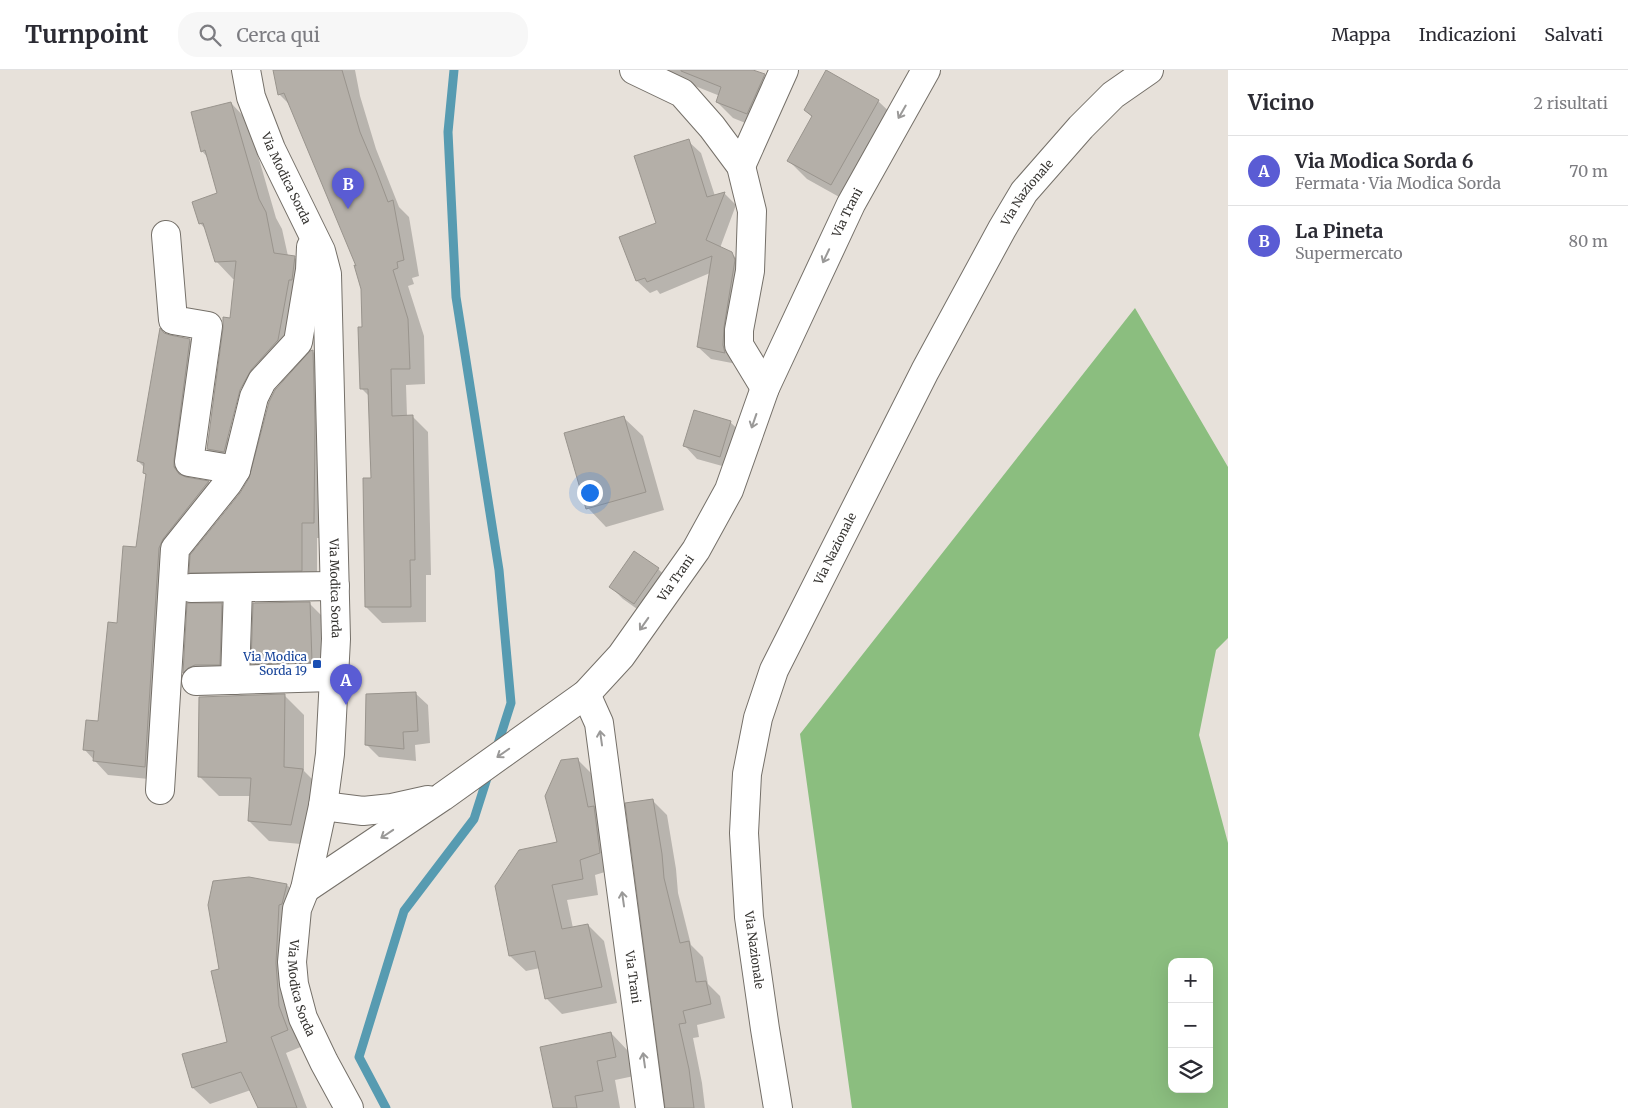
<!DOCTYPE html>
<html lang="it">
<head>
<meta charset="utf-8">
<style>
  body { margin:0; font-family:Merriweather,serif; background:#f7f7f7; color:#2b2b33 }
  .controls { position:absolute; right:15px; bottom:15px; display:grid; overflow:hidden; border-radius:10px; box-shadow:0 5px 20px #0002 }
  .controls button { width:45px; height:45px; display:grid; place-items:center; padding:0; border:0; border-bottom:1px solid #e1e1e2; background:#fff; color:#2b2b33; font:25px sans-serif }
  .you { position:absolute; left:589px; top:422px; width:18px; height:18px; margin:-12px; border:4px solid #fff; border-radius:50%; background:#1a73e8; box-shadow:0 0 0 8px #1a73e833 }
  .badge { display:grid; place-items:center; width:32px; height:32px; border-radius:50%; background:#5a5cd4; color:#fff; font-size:16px; font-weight:700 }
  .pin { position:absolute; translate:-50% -41px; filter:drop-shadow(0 1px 2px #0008) }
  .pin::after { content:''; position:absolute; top:26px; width:18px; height:15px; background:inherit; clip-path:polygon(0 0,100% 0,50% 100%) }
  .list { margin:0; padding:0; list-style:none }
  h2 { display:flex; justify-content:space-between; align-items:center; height:65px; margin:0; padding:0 20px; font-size:21px }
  h2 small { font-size:16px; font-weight:400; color:#7c7c81 }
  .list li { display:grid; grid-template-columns:32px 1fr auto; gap:15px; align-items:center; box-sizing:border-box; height:70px; padding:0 20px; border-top:1px solid #e1e1e2 }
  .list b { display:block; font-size:19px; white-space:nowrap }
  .list p { margin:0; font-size:16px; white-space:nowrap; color:#7c7c81 }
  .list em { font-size:16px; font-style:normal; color:#7c7c81 }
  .icon { flex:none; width:28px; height:28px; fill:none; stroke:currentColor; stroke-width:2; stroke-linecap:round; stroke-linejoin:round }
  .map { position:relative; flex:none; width:1228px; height:1038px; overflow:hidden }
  header { display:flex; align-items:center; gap:30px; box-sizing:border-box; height:70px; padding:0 25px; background:#fff; border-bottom:1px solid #e1e1e2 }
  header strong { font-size:24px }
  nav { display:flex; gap:28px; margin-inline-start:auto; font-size:18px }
  .search { width:350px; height:45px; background:#f7f7f7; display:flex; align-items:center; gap:12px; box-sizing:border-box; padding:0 18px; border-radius:20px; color:#7c7c81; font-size:19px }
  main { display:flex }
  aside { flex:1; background:#fff }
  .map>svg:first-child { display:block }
  .forest { fill:#8bbe7f; fill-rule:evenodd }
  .shadow { fill:#0003; fill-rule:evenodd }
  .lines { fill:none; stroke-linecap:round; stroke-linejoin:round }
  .stream { stroke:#579bb1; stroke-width:9 }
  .building { fill:#b4afa8; stroke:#99948d }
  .street-casing { stroke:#757069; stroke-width:30 }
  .secondary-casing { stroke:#757069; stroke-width:30 }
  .street { stroke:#fff; stroke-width:28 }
  .secondary { stroke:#fff; stroke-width:28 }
  .oneway { stroke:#9a9998 }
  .transit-dot { fill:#1a4fb4; stroke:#fff; stroke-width:2 }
  .labels { text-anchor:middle; stroke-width:4.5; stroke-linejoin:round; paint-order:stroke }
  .street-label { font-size:12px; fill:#353330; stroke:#fff }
  .transit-label { font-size:12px; fill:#164399; stroke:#fff; text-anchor:end }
</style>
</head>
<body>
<header>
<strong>Turnpoint</strong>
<div class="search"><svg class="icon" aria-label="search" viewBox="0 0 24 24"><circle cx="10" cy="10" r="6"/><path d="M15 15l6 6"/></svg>Cerca qui</div>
<nav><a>Mappa</a><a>Indicazioni</a><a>Salvati</a></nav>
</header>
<main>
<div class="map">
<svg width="1228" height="1038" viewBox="0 0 1228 1038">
  <rect width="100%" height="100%" fill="#e7e1da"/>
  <path class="forest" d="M1135,238L1228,397V568L1216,580L1199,665L1228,773V1038H852L800,664ZM1172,892H1209V1019H1172Z"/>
  <path class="shadow" d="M274,0H355L360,26L376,79L399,137L409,147L419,206L412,208L414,214L408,216L424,266L425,314L406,315L407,346H412L428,362L431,505H426V552L382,553L366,537L372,409L370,327L362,319L363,258L362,218L358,197L290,35L279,24Z
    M655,0H749L764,6L780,22L763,60L733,48L717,32L720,26Z
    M878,31L897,49L850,133L807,109L789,91L813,48L805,40Z
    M231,33L248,51L276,148L282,159L288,186L294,187L312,204L267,318L225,396L208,379L231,249L235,209H233L216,191L206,160L200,153L219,124L208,88L202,81ZM240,314H243L228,369V363Z
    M688,71L701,83L715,126L724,123L736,135L720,178L731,183L744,196L737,294L711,289L698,277L710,203L660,224L657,220L650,223L637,211L621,168L658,153Z
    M164,264L190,270L204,284L188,409L209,412L223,426L177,484L159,710L108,705L84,679L99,652L118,554L137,479L147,406L144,403L145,398L138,391Z
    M313,282L328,297V468H317V515L205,517L190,502L241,424Z
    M624,348L643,366L664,440L606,457L588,438Z
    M730,352L743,364L733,399L697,389L685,376Z
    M658,499L671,511L647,546L623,529L611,517Z
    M309,533L322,546L324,604L265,606L252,593Z
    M188,534H221L240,553L238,613L202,620L184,602Z
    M415,623L428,635L430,673L415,675L416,691L379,687L366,674Z
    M284,625L304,645V701L323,720L311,775L269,771L249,751L251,726H219L199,706Z
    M577,689L593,705L615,799L595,805L598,825L567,830L573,858L588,855L604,871L617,933L562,944L547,929L540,898L526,901L510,886L558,773Z
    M653,731L667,745L676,799L678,823L691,875L703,887L708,914L720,926L725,948L697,955L699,967L693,968L702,1013L705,1038H666Z
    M287,815L303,831V976L286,983L307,1038H259L251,1020L210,1034L193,1018L184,985L229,973L221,900Z
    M611,963L629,982L634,1006L615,1010L620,1038H554Z"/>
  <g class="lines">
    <path class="stream" d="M454,0L448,62L456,227L499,500L511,633L496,680
      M386,1038L359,987L404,841L474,749L489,702"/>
  </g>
  <path class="building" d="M273,0H342L360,62L376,100L388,132L393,130L404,190L397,192L398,198L393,200L408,249L410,299H391L392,346L413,345L415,490H410L411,537H365L363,408H371L368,319H360L358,257H362L361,219L354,195L356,196L284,23L278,25Z
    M681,0H753L765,4L747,44L716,32L721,17L681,1Z
    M826,0L879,30L831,115L787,91L812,46L804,40Z
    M231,32L259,129L266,142L274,183L295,186L292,210H289L278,270L251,300L240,320L224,382L207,379L223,258V247L230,248L236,191L215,192L203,153L199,154L192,132L217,123L205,80L201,82L191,42Z
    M689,69L707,127L725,122L706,170L732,182L735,190L724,257L723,275L725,283L697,277L712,186L647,212L645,208L636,211L619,167L656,153L634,86Z
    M160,258L164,263L170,265L190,269L174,390V397L179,404L186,407L209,411L163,469L159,478L145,697L93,691L94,681L83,680L86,650L98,651L108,552L117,553L123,476L136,477L146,404L143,403L144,393L137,391Z
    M313,280L315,355L314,453H302V501L189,503L190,485L240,423L249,408L269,332L275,320L310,281Z
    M694,340L731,351L720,387L683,376Z
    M624,346L646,422L586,439L564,363Z
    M634,481L659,498L634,534L609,517Z
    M310,532L312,592L251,594L253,533Z
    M187,533H222L220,595H195L188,598L183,603Z
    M416,622L418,661L403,662L404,679L365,675L366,624Z
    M285,624L284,697L303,699L291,755L248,751L251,708L198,707L199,627Z
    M578,688L588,737L594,736L600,783L580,790L583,809L552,815L562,859L588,854L602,917L545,929L535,881L509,886L495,816L519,780L557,772L545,726L561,690Z
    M653,729L662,784L664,808L680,873L689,871L696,912L706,911L711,934L683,941L686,953L679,954L689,999L694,1038H665L625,733Z
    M249,807L287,814L282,834L279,835L276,893L279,936L288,960L271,967L297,1038H258L241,1002L192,1018L182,984L227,972L211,901L219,899L208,835L213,811Z
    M611,962L616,987L597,991L603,1021L575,1026L577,1038H553L540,977Z"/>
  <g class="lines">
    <defs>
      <g id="street">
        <path id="s1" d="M246,0L251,27L271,79L321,181L327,204L336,569L330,684L323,736L305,819L297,839L292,892L294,914L303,948L324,992L349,1038"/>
        <path d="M634,0L682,23L712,57L741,96L752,141L750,201L739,260V275L765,318"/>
        <path d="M741,96L784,0"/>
        <path d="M166,165L173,250L208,256L189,392L236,400"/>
        <path d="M191,518L335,516"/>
        <path d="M235,610L238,518"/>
        <path d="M196,611L333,607"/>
        <path id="s2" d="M586,624L599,653L650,1038"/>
        <path d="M160,720L175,479L228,413L236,400L254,327L262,311L298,272L310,200L311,177"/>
        <path d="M323,736L363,741L392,738L428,730"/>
        <path id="s3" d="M305,819L442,727L586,624L621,586L696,480L729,420L765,318L851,134L926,0"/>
      </g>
      <g id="secondary">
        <path id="s4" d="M778,1038L765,959L749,847L744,763L747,704L758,648L774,600L925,301L1002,159L1024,122L1081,57L1113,25L1149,0"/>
      </g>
    </defs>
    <use href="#street" class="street-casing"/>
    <use href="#secondary" class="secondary-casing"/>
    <use href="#street" class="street"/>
    <use href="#secondary" class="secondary"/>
  </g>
  <defs><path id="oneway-shaft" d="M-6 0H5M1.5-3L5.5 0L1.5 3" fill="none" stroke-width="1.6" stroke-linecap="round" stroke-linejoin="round" transform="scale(1.25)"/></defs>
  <g class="oneway">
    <use href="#oneway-shaft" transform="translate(902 42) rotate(120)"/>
    <use href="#oneway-shaft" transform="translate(826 186) rotate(115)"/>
    <use href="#oneway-shaft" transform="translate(754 351) rotate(109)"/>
    <use href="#oneway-shaft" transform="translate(644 554) rotate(125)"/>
    <use href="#oneway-shaft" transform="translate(601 668) rotate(-98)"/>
    <use href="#oneway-shaft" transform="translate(503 683) rotate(145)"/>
    <use href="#oneway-shaft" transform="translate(387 764) rotate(146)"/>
    <use href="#oneway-shaft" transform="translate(623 829) rotate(-98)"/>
    <use href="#oneway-shaft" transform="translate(644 990) rotate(-98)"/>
  </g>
  <rect class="transit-dot" x="312" y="589" width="10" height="10" rx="2.5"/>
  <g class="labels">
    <g class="street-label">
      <text dy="4" stroke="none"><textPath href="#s1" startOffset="116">Via Modica Sorda</textPath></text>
      <text dy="4" stroke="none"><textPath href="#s4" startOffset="985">Via Nazionale</textPath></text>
      <text dy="4" stroke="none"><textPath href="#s3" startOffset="894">Via Trani</textPath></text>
      <text dy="4" stroke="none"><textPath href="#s4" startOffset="580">Via Nazionale</textPath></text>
      <text dy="4" stroke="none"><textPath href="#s3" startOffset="489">Via Trani</textPath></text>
      <text dy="4" stroke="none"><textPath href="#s1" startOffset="535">Via Modica Sorda</textPath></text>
      <text transform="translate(754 880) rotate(82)" y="4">Via Nazionale</text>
      <text dy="4" stroke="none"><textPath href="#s2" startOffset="288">Via Trani</textPath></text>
      <text dy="4" stroke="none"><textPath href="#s1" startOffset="940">Via Modica Sorda</textPath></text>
    </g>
    <g class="transit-label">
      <text x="307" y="591">Via Modica<tspan x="307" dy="14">Sorda 19</tspan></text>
    </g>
  </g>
</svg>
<div class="controls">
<button>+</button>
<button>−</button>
<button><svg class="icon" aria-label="layers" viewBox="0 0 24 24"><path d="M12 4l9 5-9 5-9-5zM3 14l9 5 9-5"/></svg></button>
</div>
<div class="you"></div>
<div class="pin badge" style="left:346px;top:635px">A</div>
<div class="pin badge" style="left:348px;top:139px">B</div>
</div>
<aside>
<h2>Vicino<small>2 risultati</small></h2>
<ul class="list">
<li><span class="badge">A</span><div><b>Via Modica Sorda 6</b><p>Fermata · Via Modica Sorda</p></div><em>70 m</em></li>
<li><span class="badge">B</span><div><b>La Pineta</b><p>Supermercato</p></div><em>80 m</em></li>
</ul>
</aside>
</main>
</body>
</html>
